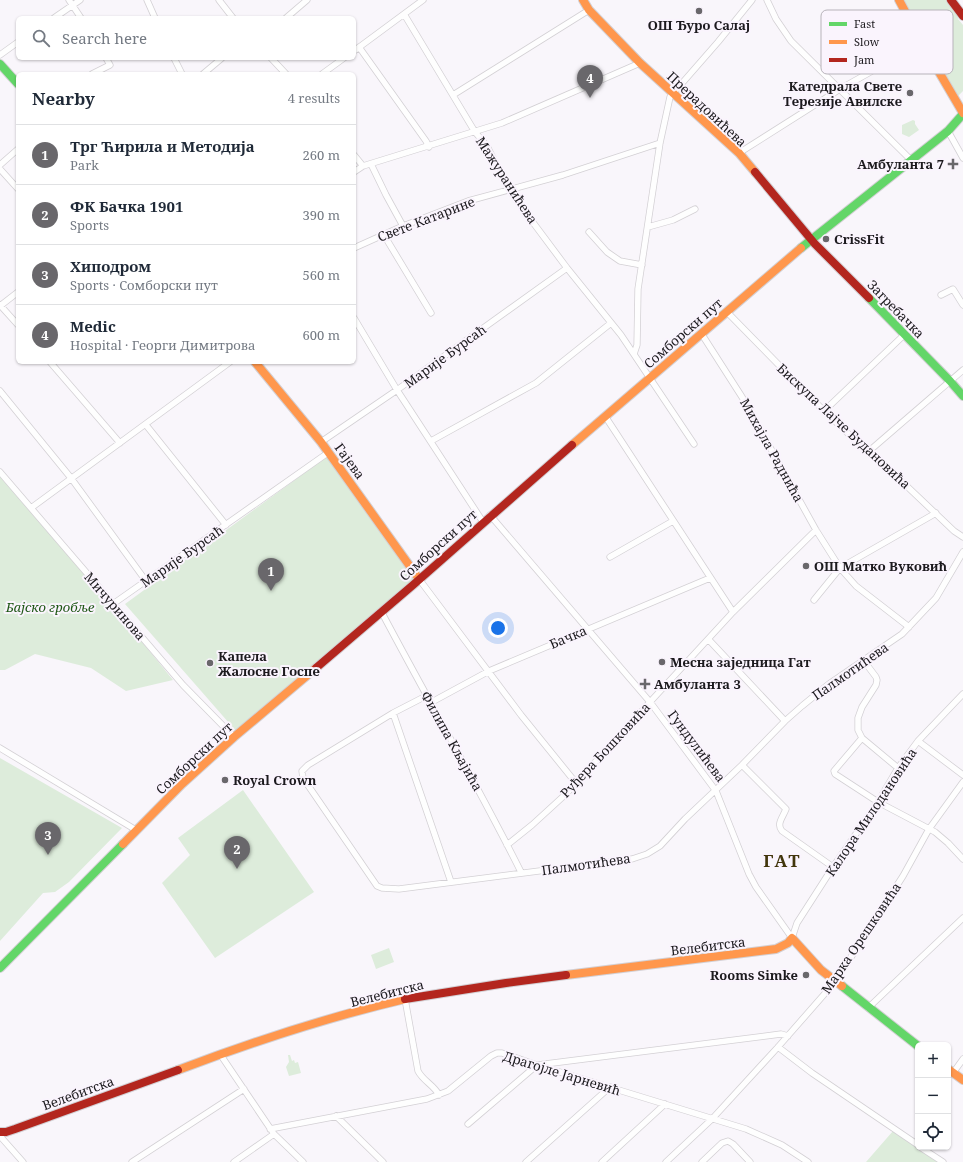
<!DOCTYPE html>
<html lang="en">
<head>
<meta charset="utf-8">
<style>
  body { margin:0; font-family:"Noto Serif",serif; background:#f2f2f3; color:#1f2937 }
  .controls { position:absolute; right:12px; bottom:12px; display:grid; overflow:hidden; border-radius:6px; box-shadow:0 1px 3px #0004 }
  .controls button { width:36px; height:36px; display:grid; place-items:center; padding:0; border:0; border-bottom:1px solid #e0e1e3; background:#fff; color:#1f2937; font:20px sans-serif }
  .you { position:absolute; left:498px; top:628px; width:14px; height:14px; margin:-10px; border:3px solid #fff; border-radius:50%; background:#1a73e8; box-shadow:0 0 0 6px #1a73e833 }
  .badge { display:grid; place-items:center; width:26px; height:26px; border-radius:50%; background:#69676b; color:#fff; font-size:13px; font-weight:700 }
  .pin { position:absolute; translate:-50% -33px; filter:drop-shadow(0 1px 2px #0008) }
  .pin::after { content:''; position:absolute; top:21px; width:14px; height:12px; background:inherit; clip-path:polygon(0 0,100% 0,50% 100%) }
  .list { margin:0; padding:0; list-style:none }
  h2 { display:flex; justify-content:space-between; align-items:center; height:52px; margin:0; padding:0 16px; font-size:17px }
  h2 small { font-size:13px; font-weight:400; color:#747a83 }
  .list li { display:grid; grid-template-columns:26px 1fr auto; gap:12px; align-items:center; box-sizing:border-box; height:60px; padding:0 16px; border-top:1px solid #e0e1e3 }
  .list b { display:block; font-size:15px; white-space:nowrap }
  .list p { margin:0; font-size:13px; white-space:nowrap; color:#747a83 }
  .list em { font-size:13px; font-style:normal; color:#747a83 }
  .icon { flex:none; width:22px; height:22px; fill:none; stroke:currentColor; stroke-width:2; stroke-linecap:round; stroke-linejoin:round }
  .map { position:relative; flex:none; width:963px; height:1162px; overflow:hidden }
  .search { position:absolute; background:#fff; box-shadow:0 1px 3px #0004; left:16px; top:16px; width:340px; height:44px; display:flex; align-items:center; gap:10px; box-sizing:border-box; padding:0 14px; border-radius:6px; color:#747a83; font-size:15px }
  .panel { position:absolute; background:#fff; box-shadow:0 1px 3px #0004; left:16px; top:72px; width:340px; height:292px; border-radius:6px }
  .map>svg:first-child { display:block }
  .green { fill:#ddecdb }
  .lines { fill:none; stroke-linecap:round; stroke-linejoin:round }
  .street-casing { stroke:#d3d0d4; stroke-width:7 }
  .fast-casing { stroke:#d3d0d4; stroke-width:10 }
  .slow-casing { stroke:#d3d0d4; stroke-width:10 }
  .jam-casing { stroke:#d3d0d4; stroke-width:10 }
  .street { stroke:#fefefe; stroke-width:5.5 }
  .fast { stroke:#63d668; stroke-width:8 }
  .slow { stroke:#ff974d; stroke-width:8 }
  .jam { stroke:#b3261e; stroke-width:8 }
  .poi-dot { fill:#69676b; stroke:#faf4fd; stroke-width:1.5 }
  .labels { text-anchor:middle; stroke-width:4; stroke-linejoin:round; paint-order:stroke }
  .poi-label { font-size:13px; font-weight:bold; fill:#1c1a1e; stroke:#faf4fd; text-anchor:start }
  .street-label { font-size:13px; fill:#1c1a1e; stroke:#faf4fd }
  .park-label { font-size:13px; font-style:italic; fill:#1e5715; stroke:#faf4fd }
  .district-label { font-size:17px; font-weight:bold; letter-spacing:1px; fill:#42360c; stroke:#faf4fd }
  .key { fill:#faf4fd; stroke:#b7b3ba; stroke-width:1 }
  .key-label { font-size:11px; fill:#1c1a1e }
</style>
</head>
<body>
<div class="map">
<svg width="963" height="1162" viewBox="0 0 963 1162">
  <rect width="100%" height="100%" fill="#f9f6fb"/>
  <path class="green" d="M902,0H947L957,12L958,19L963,25V91L958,96L914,25Z
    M913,120L915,121V124L919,130L909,137L902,134V125Z
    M329,455L415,578L236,731L125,604Z
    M0,473L65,547L173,680L126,691L91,668L35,654L5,670H0Z
    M0,758L122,828L69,882L55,892L43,893L0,941Z
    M243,790L314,892L215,958L162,883L190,855L178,838Z
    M389,948L394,962L376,969L371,955Z
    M288,1055H290L292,1061L294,1060L295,1063L298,1062L301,1073L289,1076L286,1067L289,1062Z
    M893,1131L943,1162H866Z"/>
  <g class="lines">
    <defs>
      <path id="street" d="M69,0L81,18
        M147,0L155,18
        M219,0L233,18
        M767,0L776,19L791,41L911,160
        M404,14L475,132L487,146L508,188L517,201L567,268L621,335L694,444
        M54,18L80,0
        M286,18L307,0
        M359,47L426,141L429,147
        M354,51L423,0
        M0,55L18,42
        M174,58L182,74
        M271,58L286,74
        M92,74L110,65L106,58
        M203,74L222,58
        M322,74L344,58
        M453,95L589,10
        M948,131L963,158
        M739,153L840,89L922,43
        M354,155L363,166
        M371,164L386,195L403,226
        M0,165L18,149
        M0,169L18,189
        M354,172L363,166L502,123L640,63
        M648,227L673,220L695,209
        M589,232L607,252L620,261L642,265
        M384,235L431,313
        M354,248L403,226L468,201L563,175L660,143
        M941,295L953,289L963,305
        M0,305L18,325
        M0,306L18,292
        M727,312L824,411L868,452L894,474L954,531L963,537
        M354,318L397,390L483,522
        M701,333L742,397L816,530L840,568L856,586L909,627
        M634,354L637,345L638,289L660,143L670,97L718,42L752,0
        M50,362L120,443
        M0,391L71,478L146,581
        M824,411L904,335
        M605,416L733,612
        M146,425L226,525
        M431,441L536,383L611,323
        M321,442L397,390L567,268
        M868,452L963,370
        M0,472L183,685L234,737
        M31,508L230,362
        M490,515L650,702L716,791L749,874L756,887L792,938
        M610,557L673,521
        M419,579L521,715L576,783
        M814,600L840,568L936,513
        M113,604L329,452
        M381,611C427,698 477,784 521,872
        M709,640L785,721
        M864,661L876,677L877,680L876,685L862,707L858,718V730L862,738L898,768
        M426,696L393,713L308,765L302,771L303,778L377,886L382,888L399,889L632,859L647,854L660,846L685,819L742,765L785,721L802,706L829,684L902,634L936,598L963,552
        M430,703L489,671L710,578
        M393,713L451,882
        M862,738L834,771L835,774L878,802L935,832L948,843L963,859
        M918,741L963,775
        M0,748L136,830
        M742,765L786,809C783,817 776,824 782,831L833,867
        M507,845L532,825L567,793L650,702L733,612L816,530
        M792,938L797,923L833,867L878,802L898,768L918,741L963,694
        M405,999L418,1071C423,1081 434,1085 439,1095
        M868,1008L963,918
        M778,1047L812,1073L918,1145
        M220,1054L274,1134L303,1162
        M953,1073L963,1059
        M336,1116L383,1162
        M468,1124L537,1065L781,1034L788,1036
        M270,1129L427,1099L448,1091L491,1056L497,1053H502L537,1065L746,1129L782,1145L808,1162
        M0,1136L23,1162
        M920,1147L943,1162
        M132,1162L244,1089
        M234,1162L274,1134
        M526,1162L610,1087
        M602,1162L665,1104
        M666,1162L712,1119L778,1047L835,982L903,876L929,829L963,782
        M702,1162L722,1143L728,1141L733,1144L750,1162"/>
      <path id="fast" d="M0,64L18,84
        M801,248L948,131L963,114
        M869,298L950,381L963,396
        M0,968L123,844
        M842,986L918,1046"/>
      <path id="slow" d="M583,0L589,10L640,63L739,153L755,172
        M899,0L922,43L963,113
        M255,362L321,442L419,579
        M572,445L801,248
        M123,844L182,784L234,737L316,668
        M566,975L776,949L788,943L792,938L821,970L842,986
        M948,1069L963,1080
        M178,1070C252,1042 328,1017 405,999"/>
      <path id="jam" d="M951,0L963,16
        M755,172L815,244L869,298
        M316,668L413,585L572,445
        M405,999L506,983L566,975
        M0,1132H6L15,1129L178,1070"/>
    </defs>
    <use href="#street" class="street-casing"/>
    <use href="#fast" class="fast-casing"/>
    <use href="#slow" class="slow-casing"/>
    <use href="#jam" class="jam-casing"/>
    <use href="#street" class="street"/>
    <use href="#fast" class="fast"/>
    <use href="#slow" class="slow"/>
    <use href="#jam" class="jam"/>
  </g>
  <g class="poi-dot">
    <circle cx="699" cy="11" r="4"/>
    <circle cx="910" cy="93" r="4"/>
    <path d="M951 158h4v4h4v4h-4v4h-4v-4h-4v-4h4z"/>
    <circle cx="826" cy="239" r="4"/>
    <circle cx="806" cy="566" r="4"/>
    <circle cx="662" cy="662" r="4"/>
    <circle cx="210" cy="663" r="4"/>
    <path d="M643 678h4v4h4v4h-4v4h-4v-4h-4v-4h4z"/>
    <circle cx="225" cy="780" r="4"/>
    <circle cx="806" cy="975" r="4"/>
  </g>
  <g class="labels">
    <g class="poi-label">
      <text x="699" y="30" text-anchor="middle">ОШ Ђуро Салај</text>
      <text x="902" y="91" text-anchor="end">Катедрала Свете<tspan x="902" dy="15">Терезије Авилске</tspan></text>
      <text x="944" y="169" text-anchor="end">Амбуланта 7</text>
      <text x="834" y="244">CrissFit</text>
      <text x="814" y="571">ОШ Матко Вуковић</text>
      <text x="218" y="661">Капела<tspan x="218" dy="15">Жалосне Госпе</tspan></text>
      <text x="670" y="667">Месна заједница Гат</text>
      <text x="654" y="689">Амбуланта 3</text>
      <text x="233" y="785">Royal Crown</text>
      <text x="798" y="980" text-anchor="end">Rooms Simke</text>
    </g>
    <g class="street-label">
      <text transform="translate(707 109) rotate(43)" y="5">Прерадовићева</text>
      <text transform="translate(507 180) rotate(57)" y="5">Мажуранићева</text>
      <text transform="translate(426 219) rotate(-21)" y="5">Свете Катарине</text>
      <text transform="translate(896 309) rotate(46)" y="5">Загребачка</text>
      <text transform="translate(683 333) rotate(-41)" y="5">Сомборски пут</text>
      <text transform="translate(445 356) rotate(-36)" y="5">Марије Бурсаћ</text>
      <text transform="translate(844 426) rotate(43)" y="5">Бискупа Лајче Будановића</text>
      <text transform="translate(772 450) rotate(61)" y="5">Михајла Раднића</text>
      <text transform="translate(350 461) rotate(54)" y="5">Гајева</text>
      <text transform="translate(438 545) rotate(-42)" y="5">Сомборски пут</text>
      <text transform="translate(182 556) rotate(-35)" y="5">Марије Бурсаћ</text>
      <text transform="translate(115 606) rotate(49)" y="5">Мичуринова</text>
      <text transform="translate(568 637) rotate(-23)" y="5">Бачка</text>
      <text transform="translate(850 671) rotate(-35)" y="5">Палмотићева</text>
      <text transform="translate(452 741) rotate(61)" y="5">Филипа Кљајића</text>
      <text transform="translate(697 746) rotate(53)" y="5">Гундулићева</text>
      <text transform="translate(605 750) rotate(-47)" y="5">Руђера Бошковића</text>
      <text transform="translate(194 758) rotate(-43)" y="5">Сомборски пут</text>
      <text transform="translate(871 812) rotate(-56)" y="5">Калора Милодановића</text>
      <text transform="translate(586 864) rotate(-8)" y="5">Палмотићева</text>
      <text transform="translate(861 938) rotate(-56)" y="5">Марка Орешковића</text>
      <text transform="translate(708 946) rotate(-7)" y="5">Велебитска</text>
      <text transform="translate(387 993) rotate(-14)" y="5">Велебитска</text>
      <text transform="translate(562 1073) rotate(17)" y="5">Драгојле Јарневић</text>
      <text transform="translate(78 1093) rotate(-20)" y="5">Велебитска</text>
    </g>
    <g class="park-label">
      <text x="50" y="612">Бајско гробље</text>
    </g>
    <g class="district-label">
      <text x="782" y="867">ГАТ</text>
    </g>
  </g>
  <rect x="821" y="10" width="132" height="64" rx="6" class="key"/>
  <rect x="829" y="22" width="18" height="4" fill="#63d668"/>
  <rect x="829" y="40" width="18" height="4" fill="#ff974d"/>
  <rect x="829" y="58" width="18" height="4" fill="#b3261e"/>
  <g class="key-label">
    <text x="854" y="28">Fast</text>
    <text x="854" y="46">Slow</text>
    <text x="854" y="64">Jam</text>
  </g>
</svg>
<div class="controls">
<button>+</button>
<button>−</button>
<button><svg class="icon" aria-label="locate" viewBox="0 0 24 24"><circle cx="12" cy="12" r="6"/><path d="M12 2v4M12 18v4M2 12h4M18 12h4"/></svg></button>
</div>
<div class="you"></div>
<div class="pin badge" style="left:271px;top:591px">1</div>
<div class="pin badge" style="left:237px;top:869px">2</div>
<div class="pin badge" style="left:48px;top:855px">3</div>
<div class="pin badge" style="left:590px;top:98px">4</div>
<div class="search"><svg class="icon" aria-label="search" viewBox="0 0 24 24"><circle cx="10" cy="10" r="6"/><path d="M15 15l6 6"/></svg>Search here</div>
<section class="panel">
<h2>Nearby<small>4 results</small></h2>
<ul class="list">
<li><span class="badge">1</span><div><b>Трг Ћирила и Методија</b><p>Park</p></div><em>260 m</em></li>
<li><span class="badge">2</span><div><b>ФК Бачка 1901</b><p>Sports</p></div><em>390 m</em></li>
<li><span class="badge">3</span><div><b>Хиподром</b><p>Sports · Сомборски пут</p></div><em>560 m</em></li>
<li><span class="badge">4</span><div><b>Medic</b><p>Hospital · Георги Димитрова</p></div><em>600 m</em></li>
</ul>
</section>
</div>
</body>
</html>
